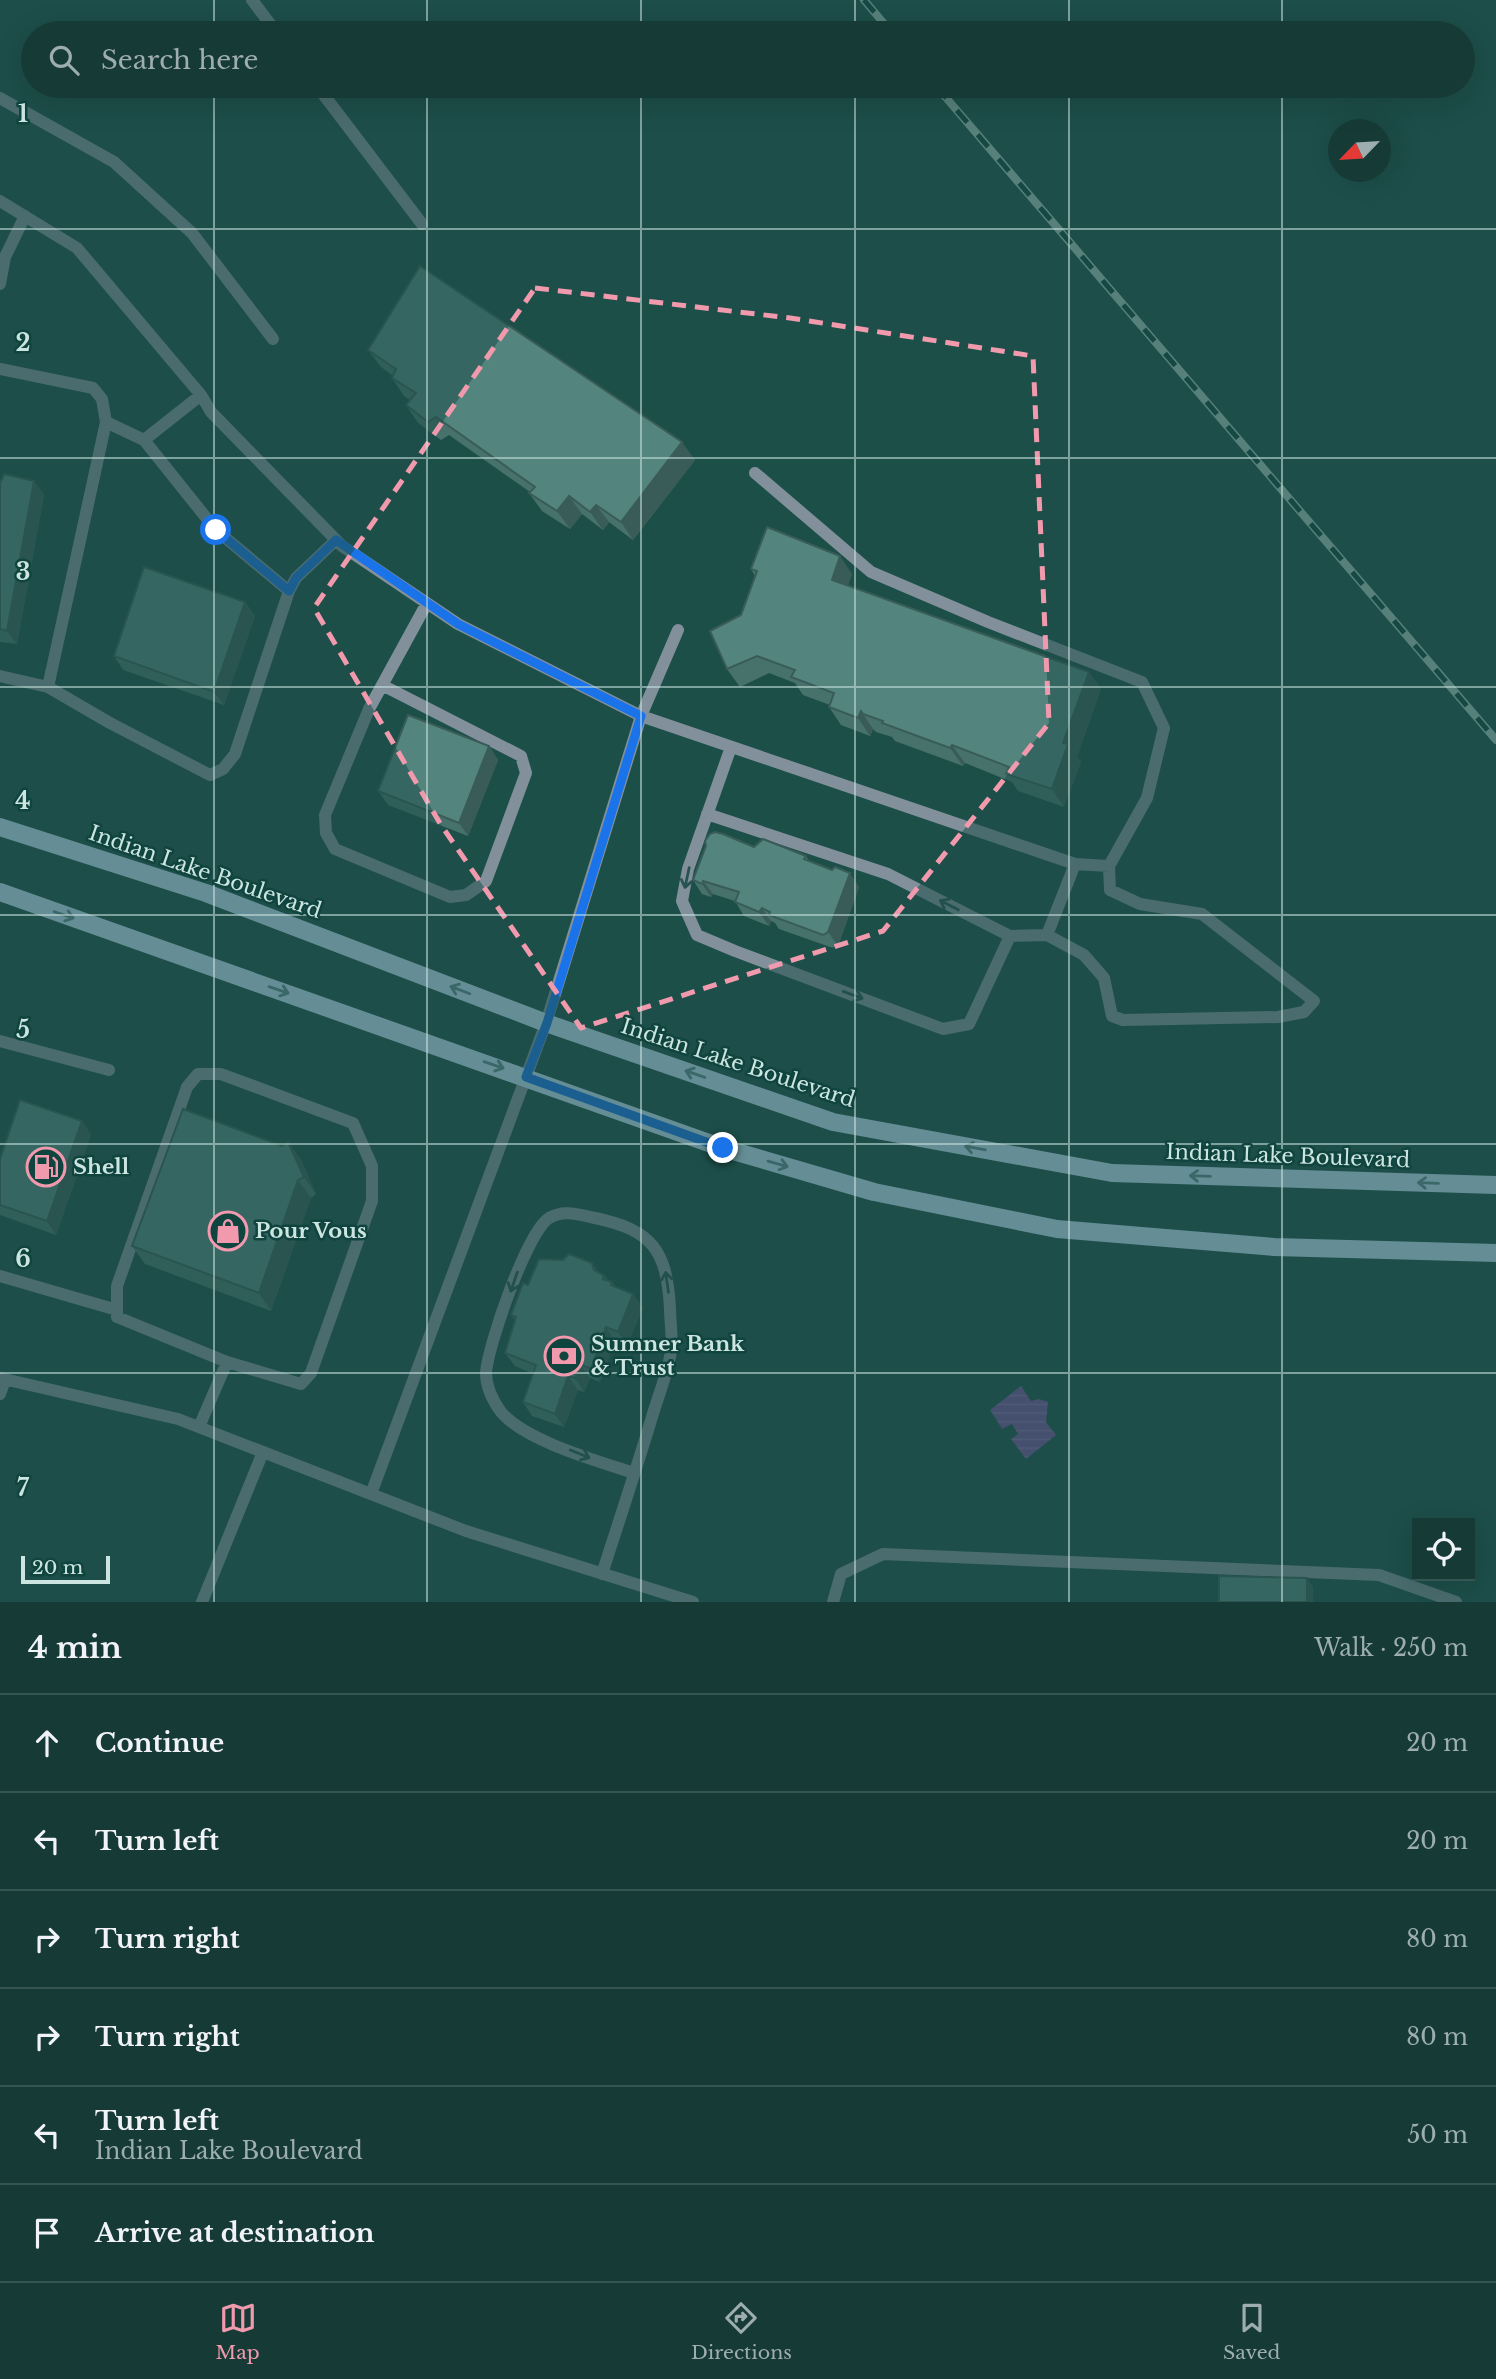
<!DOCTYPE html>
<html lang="en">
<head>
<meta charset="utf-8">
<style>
  body { margin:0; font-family:"Libre Baskerville",serif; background:#1f423f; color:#f1f3f6 }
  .controls { position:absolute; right:21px; bottom:21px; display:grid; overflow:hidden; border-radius:0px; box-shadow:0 7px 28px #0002 }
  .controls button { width:63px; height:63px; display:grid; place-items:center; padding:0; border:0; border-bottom:2px solid #355552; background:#163b37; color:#f1f3f6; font:35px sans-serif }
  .compass { position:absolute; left:1328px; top:119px; width:63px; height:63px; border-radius:50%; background:#163b37; box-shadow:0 7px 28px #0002; rotate:245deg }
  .scale { position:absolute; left:21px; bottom:18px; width:89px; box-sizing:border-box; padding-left:7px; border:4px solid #cce5e1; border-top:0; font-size:19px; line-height:24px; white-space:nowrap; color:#cce5e1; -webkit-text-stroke:5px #10443f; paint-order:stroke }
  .stop { position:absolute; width:21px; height:21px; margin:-16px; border:5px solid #1a73e8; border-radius:50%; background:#fff }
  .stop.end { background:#1a73e8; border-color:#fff; box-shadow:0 2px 7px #0008 }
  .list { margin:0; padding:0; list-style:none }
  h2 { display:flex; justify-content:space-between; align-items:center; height:91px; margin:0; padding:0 28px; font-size:30px }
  h2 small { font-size:23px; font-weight:400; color:#9eadad }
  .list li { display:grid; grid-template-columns:46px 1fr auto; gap:21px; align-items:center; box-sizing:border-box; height:98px; padding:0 28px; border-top:2px solid #355552 }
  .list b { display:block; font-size:26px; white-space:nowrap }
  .list p { margin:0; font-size:23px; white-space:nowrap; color:#9eadad }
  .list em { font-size:23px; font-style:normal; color:#9eadad }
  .icon { flex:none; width:38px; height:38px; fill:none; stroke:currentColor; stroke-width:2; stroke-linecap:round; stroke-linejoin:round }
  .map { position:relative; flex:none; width:1496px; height:1602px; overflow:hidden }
  .search { position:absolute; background:#163b37; box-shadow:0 7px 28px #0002; left:21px; right:21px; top:21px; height:77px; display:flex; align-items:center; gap:18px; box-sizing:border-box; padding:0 24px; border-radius:38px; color:#9eadad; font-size:26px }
  .sheet { height:679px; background:#163b37 }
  nav { display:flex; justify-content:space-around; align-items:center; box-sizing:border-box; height:98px; border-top:2px solid #355552; background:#163b37; font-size:19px; color:#9eadad }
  nav a { display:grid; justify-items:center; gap:4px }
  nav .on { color:#f29aad }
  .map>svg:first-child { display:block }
  .water { fill:url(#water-rules) }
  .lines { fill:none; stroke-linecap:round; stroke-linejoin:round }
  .minor { stroke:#82909c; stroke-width:12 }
  .major { stroke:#bdd9f2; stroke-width:18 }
  .rail-casing { stroke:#9ebdb9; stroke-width:8 }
  .rail { stroke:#10443f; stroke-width:5; stroke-dasharray:16; stroke-linecap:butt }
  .wall { fill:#47726c }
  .shaded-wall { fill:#3a5c58 }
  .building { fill:#53847e; stroke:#3a5c58; stroke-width:2 }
  .oneway { stroke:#275352 }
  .oneway2 { stroke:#5e8790 }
  .route { stroke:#1a73e8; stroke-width:9 }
  .marked { fill:none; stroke:#f29aad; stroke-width:5; stroke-dasharray:14 9; stroke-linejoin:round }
  .grid { fill:none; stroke:#cce5e1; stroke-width:2; stroke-opacity:0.55 }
  .labels { text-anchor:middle; stroke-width:5; stroke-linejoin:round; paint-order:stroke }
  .street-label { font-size:21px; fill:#cce5e1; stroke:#10443f }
  .poi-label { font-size:21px; font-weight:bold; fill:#cce5e1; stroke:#10443f; text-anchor:start }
  .grid-label { font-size:23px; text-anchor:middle; font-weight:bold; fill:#cce5e1; stroke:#10443f; stroke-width:5; stroke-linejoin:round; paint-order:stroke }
</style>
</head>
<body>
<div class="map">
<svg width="1496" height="1602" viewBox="0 0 1496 1602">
  <defs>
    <pattern id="water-rules" width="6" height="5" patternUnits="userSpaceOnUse" patternTransform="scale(1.75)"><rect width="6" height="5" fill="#77509c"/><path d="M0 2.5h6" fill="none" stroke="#8969aa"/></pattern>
  </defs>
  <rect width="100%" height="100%" fill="#1d4f49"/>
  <path class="water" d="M1021,1386L1031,1401L1039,1399L1048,1402L1046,1422L1056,1435L1026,1459L1011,1439L1018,1434L1012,1424L1002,1429L990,1410Z"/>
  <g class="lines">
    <path class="minor" d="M252,0L277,33
      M317,86L422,224
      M0,98L114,162L192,233L273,339
      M0,201L77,248L201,395L211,412L342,546L458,624L641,716L546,1023L371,1494
      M0,284L5,257L25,216
      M0,369L93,388L102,399L106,422
      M144,440L216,530L289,591
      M678,630L641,716L1075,864L1109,866L1147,798L1164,728L1142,682L988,622L871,572L755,473
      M0,676L48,687L106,422L144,440L201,395
      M382,685L521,756L526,773L486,881L466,895L450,897L335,849L326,833L325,815L369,709L427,603
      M48,687L110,723L210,775L223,769L235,754L289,591L296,578L336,540
      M731,747L688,869L682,901L697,935L735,951L943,1029L969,1024L1010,936
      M707,814L888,874L1010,936L1047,935L1075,864
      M1047,935L1084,955L1104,978L1112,1016L1123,1020L1278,1017L1304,1012L1314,1001L1202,914L1140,904L1110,890L1109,866
      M0,1041L109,1070
      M198,1074H221L353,1123L372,1166V1201L311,1373L301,1384L227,1362L117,1317V1286L187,1087Z
      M0,1276L117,1310
      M0,1378L178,1419L466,1531L693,1602
      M0,1394L5,1380
      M199,1427L227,1362
      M602,1574C619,1521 636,1470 652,1417C658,1396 668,1373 671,1351C673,1338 670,1322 670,1309C667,1251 653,1230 595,1218C580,1215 564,1209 549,1218C527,1232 488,1345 486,1373C486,1386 493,1401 501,1412C525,1441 598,1461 634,1473
      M202,1602L263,1452
      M833,1602L841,1574L883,1554L1379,1575L1456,1602"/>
    <path class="major" d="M0,827L206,893L546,1023L833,1122L1112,1173L1496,1185
      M0,892L723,1148L874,1192L1057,1229L1274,1247L1496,1253"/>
    <defs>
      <path id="rail" d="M864,0L892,33
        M936,86L1496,740"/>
    </defs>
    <use href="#rail" class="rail-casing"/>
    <use href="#rail" class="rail"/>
  </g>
  <path class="wall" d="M368,350L695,460L633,540L609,522L603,530L582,514L570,529L542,511L529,493L530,492L449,435L441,440L418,423L406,405L410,400L404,396L392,378L393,376L381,367Z
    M34,481L44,495L17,644L0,642V483Z
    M751,569L852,574L848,585L1089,672L1101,689L1077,757L1081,762L1064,807L1018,791L1012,782L965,763L963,766L895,741L892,737L876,732L873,729L870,736L841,725L829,707L830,705L803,695L795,683L769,673L740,687L727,669L741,615L755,576Z
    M245,602L255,616L224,705L123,670L114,656Z
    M489,746L498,760L468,836L388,805L378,791Z
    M754,847L806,856L809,861L832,870L859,887L838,946L833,948L779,929L775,923L771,921L769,926L744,916L735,901L713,894L711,897L702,894L693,880Z
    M82,1121L91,1135L56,1235L0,1215V1159Z
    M288,1142L301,1160L316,1194L311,1198L271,1311L145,1264L132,1246Z
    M592,1263L599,1273L604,1275L608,1280L612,1282L615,1286L643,1308L627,1345L615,1341L600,1382L590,1378L584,1392L578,1390L564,1427L532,1416L523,1402L533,1374L515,1366L505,1353L515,1320L511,1315L528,1285Z"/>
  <path class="shaded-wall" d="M682,442L695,460L633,540L621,522Z
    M34,481L44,495L17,644L7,631Z
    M569,496L582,514L570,529L557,511Z
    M596,505L609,522L603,530L590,512Z
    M840,556L852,574L844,597L832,580Z
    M245,602L255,616L224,705L214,692Z
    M1089,672L1101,689L1077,757L1081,762L1064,807L1052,789L1063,743Z
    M861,711L873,729L870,736L858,718Z
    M952,745L965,763L963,766L950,748Z
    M489,746L498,760L468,836L459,823Z
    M850,873L859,887L838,946L828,932Z
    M703,881L713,894L711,897L702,884Z
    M762,908L771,921L769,926L759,912Z
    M82,1121L91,1135L56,1235L47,1221Z
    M288,1142L301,1160L316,1194L304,1177Z
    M298,1180L311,1198L271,1311L259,1293Z
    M633,1294L643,1308L627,1345L618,1332Z
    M606,1327L615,1341L600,1382L591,1369Z
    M580,1364L590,1378L584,1392L575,1378Z
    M568,1376L578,1390L564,1427L555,1414Z
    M1307,1578L1313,1587V1602H1307Z"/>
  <path class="building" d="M420,266L682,442L621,522L596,505L590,512L569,496L557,511L529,493L535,487L436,417L428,422L406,405L416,393L392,378L396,369L368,350Z
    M4,474L34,481L7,631L0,629V483Z
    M767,527L840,556L832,580L1089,672L1063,743L1068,744L1052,789L1006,774L1009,767L952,745L950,748L882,723L883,721L863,714L861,711L858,718L829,707L834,693L791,677L795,670L757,656L727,669L710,631L741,615L757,571L751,569Z
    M144,567L245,602L214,692L114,656Z
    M408,715L489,746L459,823L378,791Z
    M715,832L723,834L754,847L763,839L806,856L804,859L832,870L835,867L850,873L828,932L823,935L769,915L770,912L762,908L759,912L735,902L739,892L703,881L702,884L693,880L706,846L705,841L710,834Z
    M20,1100L82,1121L47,1221L0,1205V1159Z
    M183,1109L282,1146L288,1142L304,1177L298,1180L259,1293L132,1246Z
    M569,1254L592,1263L594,1270L604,1275L603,1279L612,1282L611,1285L633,1294L618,1332L606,1327L591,1369L580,1364L575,1378L568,1376L555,1414L523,1402L536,1365L505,1353L516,1317L511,1315L523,1283L528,1285L539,1259L563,1260Z
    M1219,1576L1307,1578V1602H1219Z"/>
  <defs><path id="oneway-shaft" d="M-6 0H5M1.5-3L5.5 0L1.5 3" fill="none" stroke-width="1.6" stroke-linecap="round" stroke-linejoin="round" transform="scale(1.75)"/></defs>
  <g class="oneway">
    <use href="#oneway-shaft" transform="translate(687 878) rotate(102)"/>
    <use href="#oneway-shaft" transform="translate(949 905) rotate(-153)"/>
    <use href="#oneway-shaft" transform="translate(853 995) rotate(20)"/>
    <use href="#oneway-shaft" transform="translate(514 1282) rotate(109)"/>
    <use href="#oneway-shaft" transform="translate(667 1282) rotate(-98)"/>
    <use href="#oneway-shaft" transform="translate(580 1454) rotate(22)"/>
  </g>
  <g class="oneway2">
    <use href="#oneway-shaft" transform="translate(64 915) rotate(19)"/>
    <use href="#oneway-shaft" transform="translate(279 990) rotate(19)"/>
    <use href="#oneway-shaft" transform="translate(460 990) rotate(-159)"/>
    <use href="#oneway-shaft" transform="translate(494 1065) rotate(19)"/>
    <use href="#oneway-shaft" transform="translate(695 1074) rotate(-161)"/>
    <use href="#oneway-shaft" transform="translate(975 1148) rotate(-170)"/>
    <use href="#oneway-shaft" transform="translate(778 1164) rotate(16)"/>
    <use href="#oneway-shaft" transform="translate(1200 1176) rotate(-178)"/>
    <use href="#oneway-shaft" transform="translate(1428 1183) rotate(-178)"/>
  </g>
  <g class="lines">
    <path class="route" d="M216,530L289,591L296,578L336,540L458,624L641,716L547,1023L526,1077L723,1148"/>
  </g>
  <path d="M0 0H1496V1602H0ZM535,288L790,318L1033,356L1049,723L883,931L581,1028L441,825L314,608Z" fill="#1d4f49" fill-opacity=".55" fill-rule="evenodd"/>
  <path class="marked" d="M535,288L790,318L1033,356L1049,723L883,931L581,1028L441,825L314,608Z"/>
  <path class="grid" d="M214,0V33M427,0V33M641,0V33M855,0V33M1069,0V33M1282,0V33M214,86V1602M427,86V1602M641,86V1602M855,86V1602M1069,86V1602M1282,86V1602M0,229H1496M0,458H1496M0,687H1496M0,915H1496M0,1144H1496M0,1373H1496"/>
  <defs>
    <symbol id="fuel-ring" viewBox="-11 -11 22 22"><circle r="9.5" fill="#10443f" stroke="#f29aad" stroke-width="1.5"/><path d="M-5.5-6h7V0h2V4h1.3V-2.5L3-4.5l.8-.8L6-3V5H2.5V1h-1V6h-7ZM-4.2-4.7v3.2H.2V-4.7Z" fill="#f29aad"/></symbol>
    <symbol id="shop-ring" viewBox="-11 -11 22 22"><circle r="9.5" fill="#10443f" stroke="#f29aad" stroke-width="1.5"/><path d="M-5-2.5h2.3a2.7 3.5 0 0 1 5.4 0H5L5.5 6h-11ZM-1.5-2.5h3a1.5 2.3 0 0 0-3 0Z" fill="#f29aad"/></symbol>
    <symbol id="bank-ring" viewBox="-11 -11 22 22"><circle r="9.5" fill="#10443f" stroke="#f29aad" stroke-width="1.5"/><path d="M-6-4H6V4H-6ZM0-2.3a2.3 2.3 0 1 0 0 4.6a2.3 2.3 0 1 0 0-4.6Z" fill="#f29aad"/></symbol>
  </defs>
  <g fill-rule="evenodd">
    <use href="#fuel-ring" x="24" y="1145" width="44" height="44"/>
    <use href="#shop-ring" x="206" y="1209" width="44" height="44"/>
    <use href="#bank-ring" x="542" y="1334" width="44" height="44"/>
  </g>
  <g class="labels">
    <g class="street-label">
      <text transform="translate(205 872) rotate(19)" y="7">Indian Lake Boulevard</text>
      <text transform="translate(738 1063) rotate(18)" y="7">Indian Lake Boulevard</text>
      <text transform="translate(1288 1156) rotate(2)" y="7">Indian Lake Boulevard</text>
    </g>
    <g class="poi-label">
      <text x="73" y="1174">Shell</text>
      <text x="255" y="1238">Pour Vous</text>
      <text x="591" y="1351">Sumner Bank<tspan x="591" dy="24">&amp; Trust</tspan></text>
    </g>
  </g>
  <g class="grid-label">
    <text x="23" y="122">1</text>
    <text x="23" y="351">2</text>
    <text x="23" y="580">3</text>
    <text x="23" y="809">4</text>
    <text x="23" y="1038">5</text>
    <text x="23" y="1267">6</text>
    <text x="23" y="1496">7</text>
  </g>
</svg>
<div class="controls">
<button><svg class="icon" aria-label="locate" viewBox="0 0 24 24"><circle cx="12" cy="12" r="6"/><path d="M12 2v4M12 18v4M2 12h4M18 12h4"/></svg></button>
</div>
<svg class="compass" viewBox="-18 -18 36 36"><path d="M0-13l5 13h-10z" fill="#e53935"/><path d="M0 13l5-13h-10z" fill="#9eadad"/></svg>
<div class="scale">20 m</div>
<div class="stop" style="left:216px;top:530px"></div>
<div class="stop end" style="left:723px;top:1148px"></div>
<div class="search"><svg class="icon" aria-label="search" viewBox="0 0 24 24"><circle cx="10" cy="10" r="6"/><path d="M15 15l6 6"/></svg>Search here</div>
</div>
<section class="sheet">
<h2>4 min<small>Walk · 250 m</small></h2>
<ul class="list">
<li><svg class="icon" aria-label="ahead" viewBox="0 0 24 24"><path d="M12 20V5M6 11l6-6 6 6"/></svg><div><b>Continue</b></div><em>20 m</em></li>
<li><svg class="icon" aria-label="left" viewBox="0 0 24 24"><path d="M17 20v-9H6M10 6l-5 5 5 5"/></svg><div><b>Turn left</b></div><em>20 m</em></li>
<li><svg class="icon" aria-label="right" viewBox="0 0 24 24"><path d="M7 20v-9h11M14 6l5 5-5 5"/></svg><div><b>Turn right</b></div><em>80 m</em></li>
<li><svg class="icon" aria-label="right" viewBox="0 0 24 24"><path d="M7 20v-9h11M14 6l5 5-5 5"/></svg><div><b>Turn right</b></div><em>80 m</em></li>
<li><svg class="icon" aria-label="left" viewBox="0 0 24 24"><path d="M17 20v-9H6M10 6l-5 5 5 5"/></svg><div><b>Turn left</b><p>Indian Lake Boulevard</p></div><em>50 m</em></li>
<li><svg class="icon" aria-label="arrive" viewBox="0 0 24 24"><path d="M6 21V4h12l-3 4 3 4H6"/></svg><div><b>Arrive at destination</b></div></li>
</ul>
</section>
<nav>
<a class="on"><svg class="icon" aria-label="map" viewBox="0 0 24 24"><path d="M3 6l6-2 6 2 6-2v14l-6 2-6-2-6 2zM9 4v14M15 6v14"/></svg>Map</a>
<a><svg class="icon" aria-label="directions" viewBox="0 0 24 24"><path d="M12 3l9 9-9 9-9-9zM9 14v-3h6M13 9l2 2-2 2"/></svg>Directions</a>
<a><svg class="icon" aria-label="saved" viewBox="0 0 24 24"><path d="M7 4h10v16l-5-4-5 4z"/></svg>Saved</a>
</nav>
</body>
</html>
